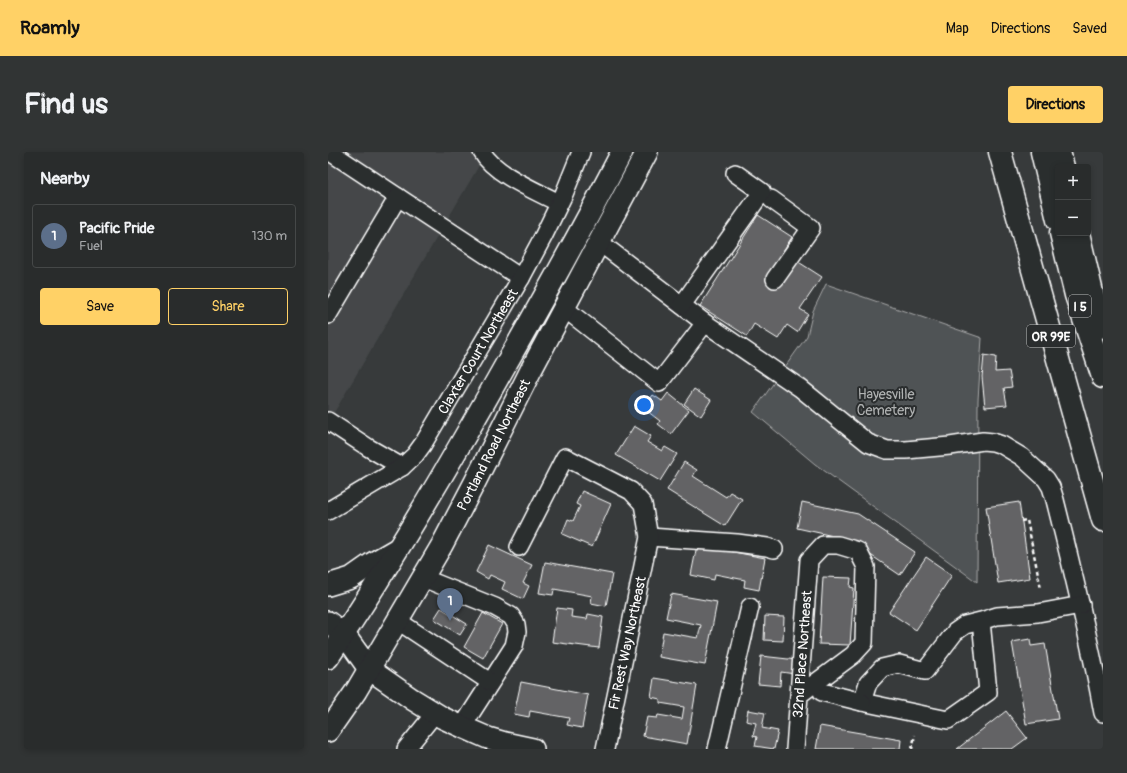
<!DOCTYPE html>
<html lang="en">
<head>
<meta charset="utf-8">
<style>
  body { margin:0; font-family:Pangolin,sans-serif; background:#313434; color:#f1f3f6 }
  .controls { position:absolute; right:12px; top:12px; display:grid; overflow:hidden; border-radius:4px; box-shadow:0 2px 6px #0003 }
  .controls button { width:36px; height:36px; display:grid; place-items:center; padding:0; border:0; border-bottom:1px solid #454848; background:#292c2c; color:#f1f3f6; font:20px sans-serif }
  .you { position:absolute; left:316px; top:253px; width:14px; height:14px; margin:-10px; border:3px solid #fff; border-radius:50%; background:#1a73e8; box-shadow:0 0 0 6px #1a73e833 }
  .badge { display:grid; place-items:center; width:26px; height:26px; border-radius:50%; background:#ffd166; color:#fff; font-size:13px; font-weight:700 }
  .pin { position:absolute; translate:-50% -33px; filter:drop-shadow(0 1px 2px #0008) }
  .pin::after { content:''; position:absolute; top:21px; width:14px; height:12px; background:inherit; clip-path:polygon(0 0,100% 0,50% 100%) }
  .list { margin:0; padding:0; list-style:none }
  h2 { display:flex; justify-content:space-between; align-items:center; height:52px; margin:0; padding:0 16px; font-size:17px }
  h2 small { font-size:13px; font-weight:400; color:#a5a7a9 }
  .list li { display:grid; grid-template-columns:26px 1fr auto; gap:12px; align-items:center; box-sizing:border-box; height:64px; margin:0 8px 8px; padding:0 8px; border:1px solid #454848; border-radius:4px }
  .list b { display:block; font-size:15px; white-space:nowrap }
  .list p { margin:0; font-size:13px; white-space:nowrap; color:#a5a7a9 }
  .list em { font-size:13px; font-style:normal; color:#a5a7a9 }
  .actions { display:flex; gap:8px; padding:12px 16px }
  .actions a { flex:1; padding:9px 0; border:1px solid #ffd166; border-radius:4px; text-align:center; font-size:14px; color:#ffd166 }
  .actions .main { background:#ffd166; color:#111 }
  .map { position:relative; flex:none; width:775px; height:597px; overflow:hidden; border-radius:4px }
  header { display:flex; align-items:center; gap:24px; box-sizing:border-box; height:56px; padding:0 20px; background:#ffd166; color:#111 }
  header strong { font-size:19px }
  nav { display:flex; gap:22px; margin-inline-start:auto; font-size:14px }
  .intro { display:flex; align-items:center; justify-content:space-between; box-sizing:border-box; height:96px; padding:0 24px }
  h1 { margin:0; font-size:28px }
  .button { padding:10px 18px; border-radius:4px; background:#ffd166; color:#111; font-size:14px; font-weight:700 }
  main { display:flex; gap:24px; padding:0 24px }
  aside { flex:1; background:#292c2c; border-radius:4px; box-shadow:0 2px 6px #0003 }
  .map>svg:first-child { display:block }
  .built { fill:#444748 }
  .green { fill:#505354; stroke:#a8a9aa }
  .building { fill:#636465; stroke:#fff }
  .lines { fill:none; stroke-linecap:round; stroke-linejoin:round }
  .minor-casing { stroke:#fff; stroke-width:20 }
  .major-casing { stroke:#fff; stroke-width:24 }
  .highway-casing { stroke:#fff; stroke-width:25 }
  .path { stroke:#fff; stroke-width:2.5; stroke-dasharray:4 3; stroke-linecap:butt }
  .minor { stroke:#2a2d2e; stroke-width:17 }
  .major { stroke:#2a2d2e; stroke-width:21 }
  .highway { stroke:#2a2d2e; stroke-width:22 }
  .labels { text-anchor:middle; stroke-width:4; stroke-linejoin:round; paint-order:stroke }
  .shield { fill:#2a2d2e; stroke:#bfc0c0; stroke-width:1 }
  .shield-label { font-size:13px; font-weight:bold; fill:#fff }
  .street-label { font-size:14px; fill:#fff; stroke:#2a2d2e }
  .park-label { font-size:14px; fill:#b0b2b2; stroke:#2a2d2e }
</style>
</head>
<body>
<header>
<strong>Roamly</strong>
<nav><a>Map</a><a>Directions</a><a>Saved</a></nav>
</header>
<div class="intro"><h1>Find us</h1><a class="button">Directions</a></div>
<main>
<aside>
<h2>Nearby<small></small></h2>
<ul class="list">
<li><span class="badge" style="background:#5c6f8a">1</span><div><b>Pacific Pride</b><p>Fuel</p></div><em>130 m</em></li>
</ul>
<div class="actions"><a class="main">Save</a><a>Share</a></div>
</aside>
<div class="map">
<svg width="775" height="597" viewBox="0 0 775 597">
  <rect width="100%" height="100%" fill="#373a3b"/>
  <filter id="ink" filterUnits="userSpaceOnUse"><feTurbulence type="fractalNoise" baseFrequency=".025" numOctaves="2"/><feDisplacementMap in="SourceGraphic" scale="8" xChannelSelector="R" yChannelSelector="G"/><feConvolveMatrix kernelMatrix="1 2 1 2 8 2 1 2 1" color-interpolation-filters="sRGB"/></filter>
  <g filter="url(#ink)">
    <path class="built" d="M0,0H159L0,271Z"/>
    <path class="green" d="M498,132L654,186L650,248L649,430L487,312L425,260L479,184L485,159Z"/>
    <path class="building" d="M430,63L464,85L440,123L455,132L469,109L494,125L472,157L480,162L469,180L459,173L450,187L426,172L419,184L372,154Z
      M656,203L668,205L667,220L681,219L684,235L676,236L679,253L657,255L654,225Z
      M366,237L383,248L373,264L356,252Z
      M340,241L361,258L343,282L330,272L332,269L315,256L325,243L334,249Z
      M306,274L323,284L319,290L334,299L337,295L349,302L332,329L288,303Z
      M356,310L369,318L365,324L398,345L402,340L414,347L397,374L339,338Z
      M254,339L283,352L264,395L234,382L240,367L245,369L252,354L248,352Z
      M474,350L530,362L587,400L572,423L519,387L469,376Z
      M691,350L702,426L670,431L658,355Z
      M161,393L204,413L195,431L201,434L195,447L174,437L177,430L162,423L160,427L148,420Z
      M369,393L437,406L431,438L416,435L417,428L387,422L386,428L363,423Z
      M598,405L624,423L588,478L561,460Z
      M217,410L284,422L278,454L263,451L264,444L226,437L225,443L211,441Z
      M495,425L523,426L522,435L526,436L522,493L491,492Z
      M343,442L389,450L377,513L331,505L335,480L370,486L373,473L338,466Z
      M113,456L139,472L132,483L106,467Z
      M229,456L244,458L243,465L259,467L260,462L275,465L271,496L224,490Z
      M155,461L174,472L155,506L136,495Z
      M437,464L456,465L455,489L436,488Z
      M702,487L703,494L717,492L730,567L698,572L684,490Z
      M433,504L469,508L467,522L453,520L452,534L430,532Z
      M326,526L369,533L359,592L315,584L319,565L329,566L330,563L354,567L356,555L332,551V547L323,545Z
      M193,530L260,543L254,576L239,573L241,566L202,559L201,565L186,562Z
      M420,558L437,561L434,576L450,579L446,597L427,594L429,585L425,584L428,571L418,569Z
      M678,559L699,586L684,597H629Z
      M492,574L573,588L572,597H488Z"/>
    <g class="lines">
      <defs>
        <g id="minor">
          <path d="M2,0L70,45"/>
          <path d="M154,0C166,22 208,39 231,51"/>
          <path d="M443,47L483,76L447,127"/>
          <path d="M271,90L377,171L472,236L540,291L559,298H578L622,294L655,289L665,290L674,293L694,305L718,327L723,335L727,348C745,419 762,489 775,561"/>
          <path d="M354,153L434,40L407,21"/>
          <path d="M236,156L331,231L377,171"/>
          <path d="M0,163L70,45L193,126"/>
          <path d="M0,269L41,296L74,315"/>
          <path id="s1" d="M0,359L74,315L87,303L95,292L193,126L215,85L236,42L253,0"/>
          <path d="M321,385L409,391L439,395L446,397"/>
          <path d="M191,395L237,305L303,339L315,352L321,385L277,597"/>
          <path d="M95,426L167,455L183,464L188,472L189,480L186,494L134,575"/>
          <path d="M70,469L162,530"/>
          <path d="M653,469L637,473L627,480L597,519L571,512L554,516L540,531L534,550L620,568L660,540L653,469L669,464L710,461L753,453"/>
          <path d="M494,540L534,550"/>
          <path d="M78,597L107,561"/>
          <path d="M389,597L422,455"/>
          <path id="s2" d="M467,597L481,408L495,393H510L530,399L538,415L536,491L525,503L471,543"/>
        </g>
        <g id="major">
          <path d="M0,433L23,426L43,412L69,397"/>
          <path d="M0,470L16,482L41,517L84,547L115,566L137,576L160,586L177,591L205,597"/>
          <path d="M0,506C64,411 122,312 178,212C218,142 257,72 294,0"/>
          <path id="s3" d="M0,579L28,539L114,393L147,330L203,218L319,0"/>
        </g>
        <path id="highway" d="M672,0L775,368
          M714,0L730,68
          M731,0L735,15
          M733,81L748,143L775,225
          M750,81L772,175"/>
      </defs>
      <use href="#minor" class="minor-casing"/>
      <use href="#major" class="major-casing"/>
      <use href="#highway" class="highway-casing"/>
      <path class="path" d="M693,369L699,368L713,437
        M584,597L587,583"/>
      <use href="#minor" class="minor"/>
      <use href="#major" class="major"/>
      <use href="#highway" class="highway"/>
    </g>
  </g>
  <g class="labels">
    <g class="shield">
      <rect x="741" y="143" width="22" height="22" rx="3"/>
      <rect x="699" y="173" width="48" height="22" rx="3"/>
    </g>
    <g class="shield-label">
      <text x="752" y="159">I 5</text>
      <text x="723" y="189">OR 99E</text>
    </g>
    <g class="street-label">
      <text dy="5" stroke="none"><textPath href="#s1" startOffset="225">Claxter Court Northeast</textPath></text>
      <text dy="5" stroke="none"><textPath href="#s3" startOffset="331">Portland Road Northeast</textPath></text>
      <text transform="translate(299 491) rotate(-78)" y="5">Fir Rest Way Northeast</text>
      <text dy="5" stroke="none"><textPath href="#s2" startOffset="95">32nd Place Northeast</textPath></text>
    </g>
    <g class="park-label">
      <text x="558" y="247">Hayesville<tspan x="558" dy="16">Cemetery</tspan></text>
    </g>
  </g>
</svg>
<div class="controls">
<button>+</button>
<button>−</button>
</div>
<div class="you"></div>
<div class="pin badge" style="left:122px;top:469px;background:#5c6f8a">1</div>
</div>
</main>
</body>
</html>
